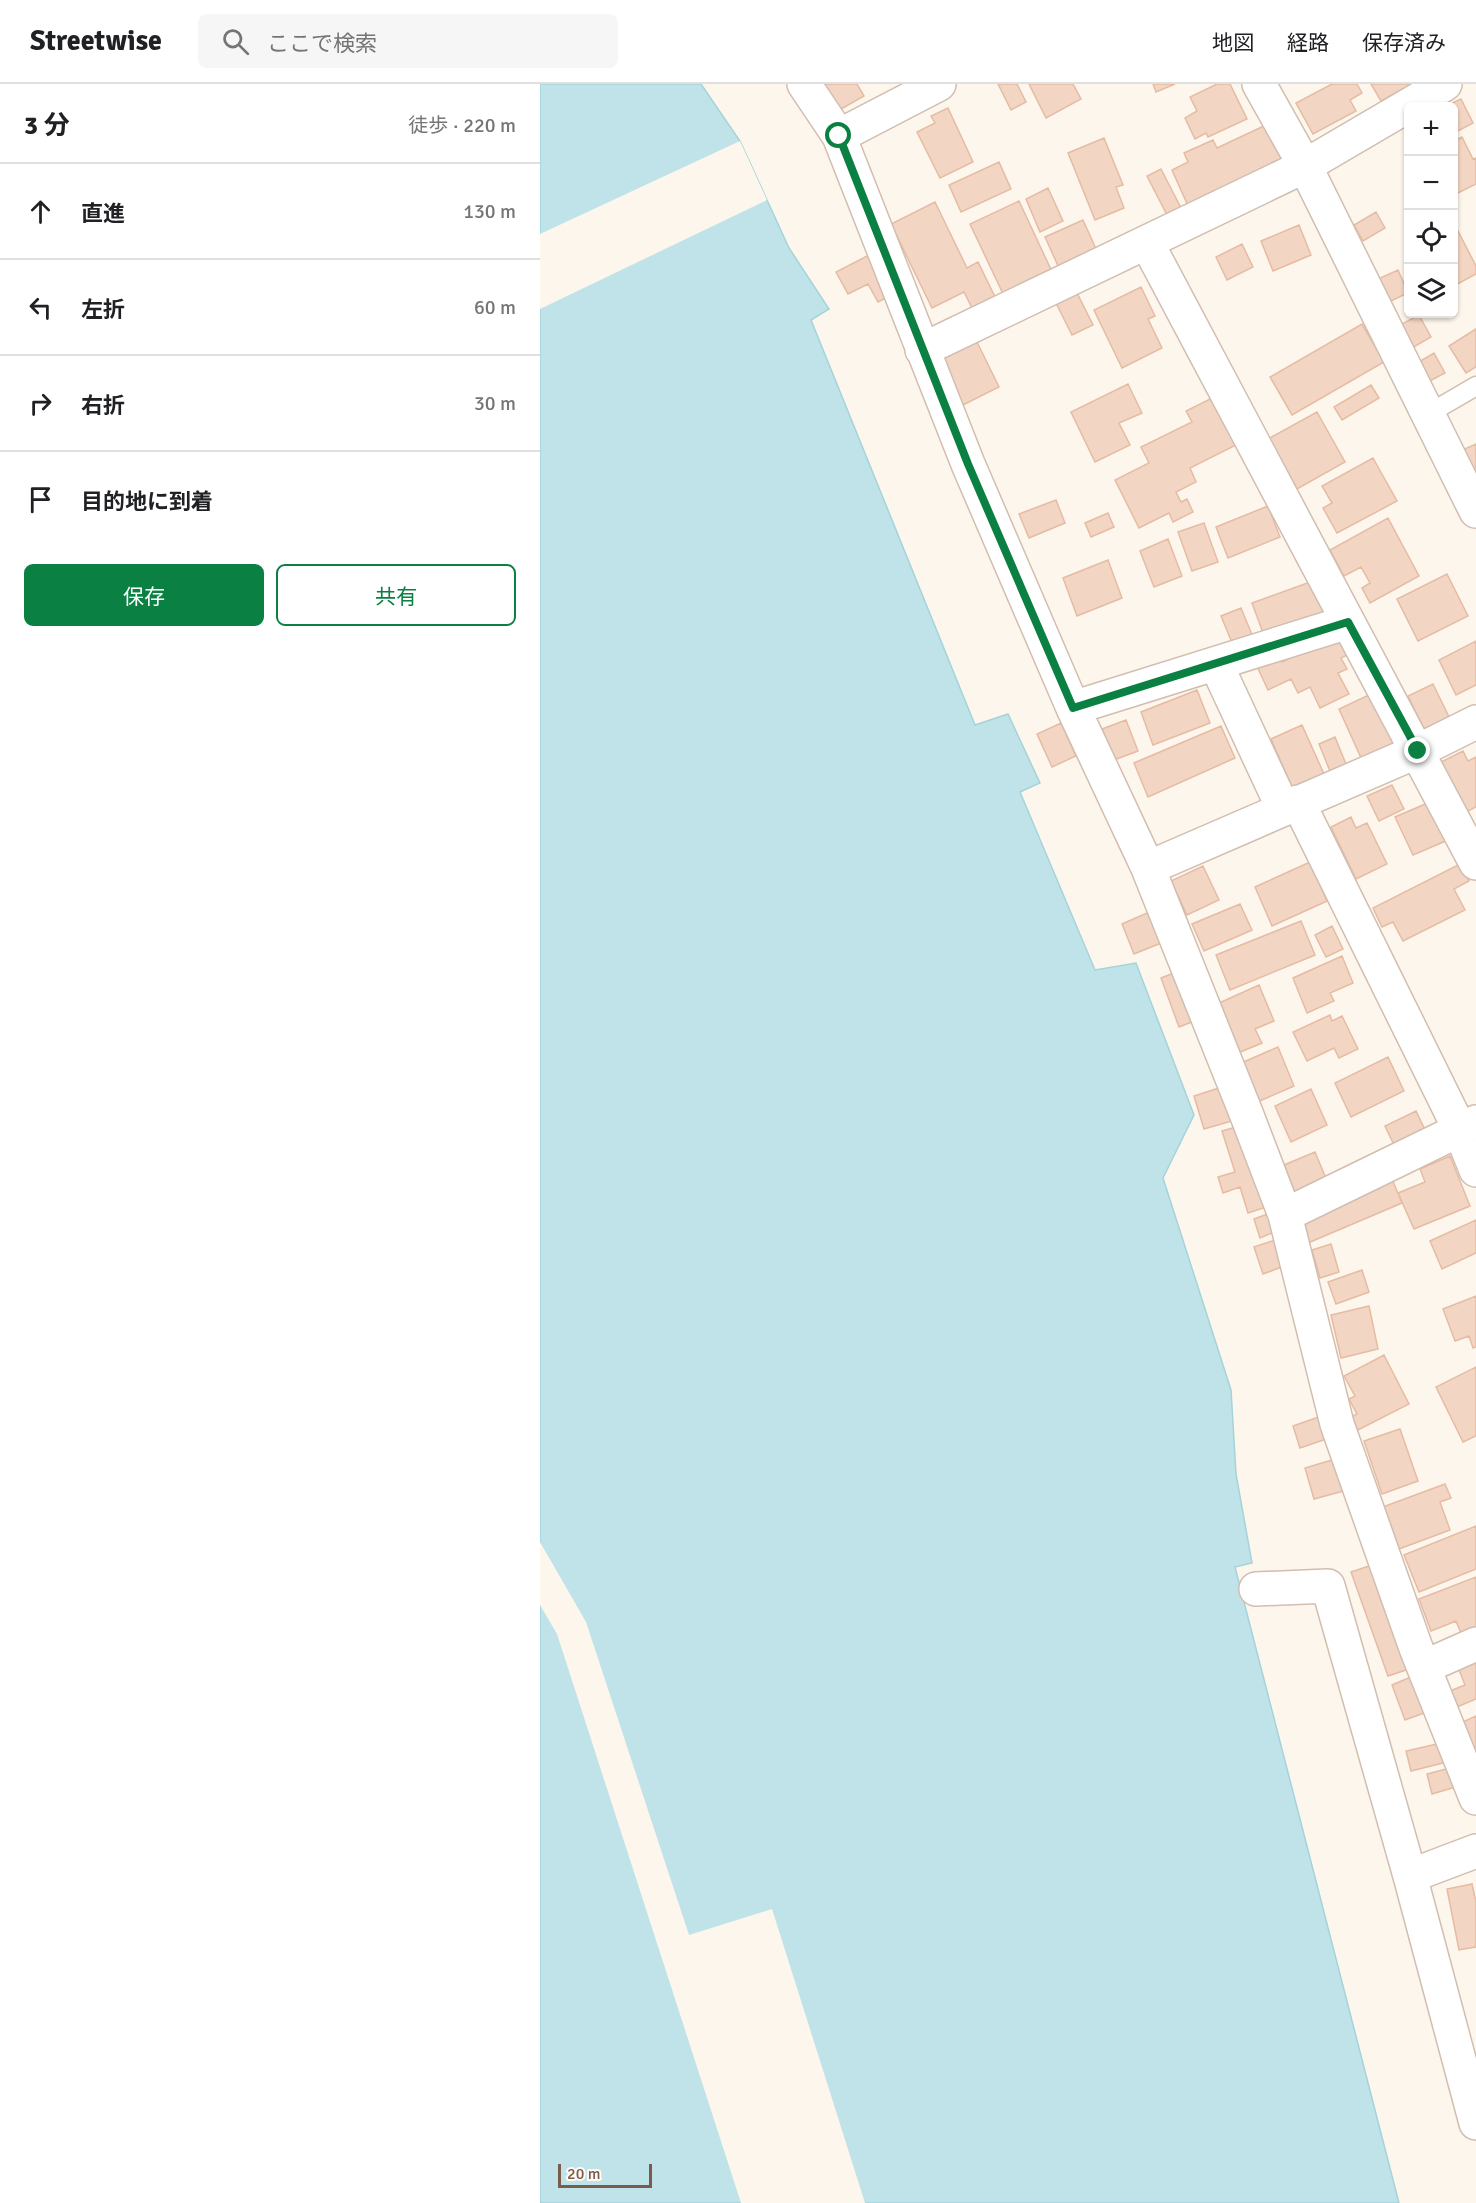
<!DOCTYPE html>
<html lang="ja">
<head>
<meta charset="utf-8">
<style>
  body { margin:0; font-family:Signika,"Noto Sans JP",sans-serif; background:#f6f6f6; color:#202124 }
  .controls { position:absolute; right:18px; top:18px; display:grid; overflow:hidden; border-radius:9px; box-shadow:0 2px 4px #0004 }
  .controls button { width:54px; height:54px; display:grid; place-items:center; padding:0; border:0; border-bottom:2px solid #e0e0e0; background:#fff; color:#202124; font:30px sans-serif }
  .scale { position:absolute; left:18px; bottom:15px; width:94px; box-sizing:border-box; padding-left:6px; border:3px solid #7a5c4d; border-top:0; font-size:16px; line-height:21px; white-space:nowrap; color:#7a5c4d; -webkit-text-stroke:4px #fffaf3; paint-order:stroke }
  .stop { position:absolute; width:18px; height:18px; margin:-14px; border:4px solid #0b8043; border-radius:50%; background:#fff }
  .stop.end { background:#0b8043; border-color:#fff; box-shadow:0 2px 6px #0008 }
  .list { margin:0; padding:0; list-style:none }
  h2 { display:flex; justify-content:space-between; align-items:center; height:78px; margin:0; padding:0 24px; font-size:26px }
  h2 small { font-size:20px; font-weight:400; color:#757577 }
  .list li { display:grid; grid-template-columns:39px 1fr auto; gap:18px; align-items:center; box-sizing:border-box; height:96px; padding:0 24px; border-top:2px solid #e0e0e0 }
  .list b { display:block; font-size:22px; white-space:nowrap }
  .list em { font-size:20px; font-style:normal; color:#757577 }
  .actions { display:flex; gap:12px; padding:18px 24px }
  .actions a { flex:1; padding:14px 0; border:2px solid #0b8043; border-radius:9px; text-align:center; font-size:21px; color:#0b8043 }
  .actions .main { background:#0b8043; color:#fff }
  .icon { flex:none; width:33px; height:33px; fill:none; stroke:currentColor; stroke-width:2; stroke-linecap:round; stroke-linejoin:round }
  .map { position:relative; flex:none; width:936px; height:2119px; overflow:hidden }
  header { display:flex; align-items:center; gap:36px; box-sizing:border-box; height:84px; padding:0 30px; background:#fff; border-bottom:2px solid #e0e0e0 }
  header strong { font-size:28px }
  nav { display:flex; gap:33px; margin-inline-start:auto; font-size:21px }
  .search { width:420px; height:54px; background:#f6f6f6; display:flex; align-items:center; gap:15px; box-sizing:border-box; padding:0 21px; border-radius:9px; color:#757577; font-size:22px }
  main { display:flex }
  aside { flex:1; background:#fff }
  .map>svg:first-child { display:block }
  .water { fill:#bfe3e8; stroke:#a5d3da; stroke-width:1.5 }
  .pier { fill:#fdf6ec }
  .building { fill:#f3d5c3; stroke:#e6bba3; stroke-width:1.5 }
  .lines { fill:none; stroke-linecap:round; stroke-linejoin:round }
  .lane-casing { stroke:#d1beb0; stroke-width:21 }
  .street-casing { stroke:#d1beb0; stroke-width:36 }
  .lane { stroke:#fff; stroke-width:18 }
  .street { stroke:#fff; stroke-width:33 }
  .route { stroke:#0b8043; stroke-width:8 }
</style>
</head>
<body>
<header>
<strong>Streetwise</strong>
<div class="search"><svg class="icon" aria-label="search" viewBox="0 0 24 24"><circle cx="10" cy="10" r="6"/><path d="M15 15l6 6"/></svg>ここで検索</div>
<nav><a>地図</a><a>経路</a><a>保存済み</a></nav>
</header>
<main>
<aside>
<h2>3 分<small>徒歩 · 220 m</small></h2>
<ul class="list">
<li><svg class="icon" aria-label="ahead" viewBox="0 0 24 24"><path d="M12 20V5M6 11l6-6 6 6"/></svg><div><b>直進</b></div><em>130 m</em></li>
<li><svg class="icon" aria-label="left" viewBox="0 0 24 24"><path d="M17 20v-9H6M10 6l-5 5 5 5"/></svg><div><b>左折</b></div><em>60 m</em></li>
<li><svg class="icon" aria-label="right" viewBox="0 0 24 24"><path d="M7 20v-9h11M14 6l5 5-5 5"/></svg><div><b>右折</b></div><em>30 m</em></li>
<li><svg class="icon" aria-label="arrive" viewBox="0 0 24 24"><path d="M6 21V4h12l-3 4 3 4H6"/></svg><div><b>目的地に到着</b></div></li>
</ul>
<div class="actions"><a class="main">保存</a><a>共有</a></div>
</aside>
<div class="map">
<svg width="936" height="2119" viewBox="0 0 936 2119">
  <rect width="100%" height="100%" fill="#fdf6ec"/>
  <path class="water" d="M0,0H161L200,57L249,164L289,225L271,236L435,641L468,630L500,699L480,708L555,886L596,879L654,1031L623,1094L691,1306L696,1390L712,1479L695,1483L859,2119H0Z"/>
  <path class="pier" d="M200,57L227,116L0,225V150Z
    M0,1458L46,1538L149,1851L232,1825L325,2119H201L17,1550L0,1521Z"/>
  <path class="building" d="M280,0H317L324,12L296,28Z
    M458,0H477L486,18L471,26Z
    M489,0H533L541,15L506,34Z
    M613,0H635L616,8Z
    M677,0H690L707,35L668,53L666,49L655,55L645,34L657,27L650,13Z
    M792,0H817L822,9L810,16L816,27L773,50L756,19Z
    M831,0H873L841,17Z
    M921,15L933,39L918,47L914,39V22H906Z
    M408,24L433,78L400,94L377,48L395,39L391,32Z
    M728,40L746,78L649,124L632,86L648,78L644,69L673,56L677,64Z
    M922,53L933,75L936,74V100L914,111V57Z
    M564,54L583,101L576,103L584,124L555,136L528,69Z
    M459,78L471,105L421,128L409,101Z
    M621,85L641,124L627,131L607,92Z
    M508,104L523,137L500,148L486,115Z
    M479,117L514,192L465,214L430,140Z
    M395,118L427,184L438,178L457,217L434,228L424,208L392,224L351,140Z
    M836,128L845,144L823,157L814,141Z
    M543,136L557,167L519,184L505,153Z
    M759,141L771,171L733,187L721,157Z
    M918,147L936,182V190L914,202V150Z
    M702,160L713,183L687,196L676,173Z
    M331,170L352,211L338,218L328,200L308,210L296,188Z
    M858,186L868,209L849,218L838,195Z
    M534,203L553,241L532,251L513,213Z
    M601,203L615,232L608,235L622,264L582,284L554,226Z
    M879,231L891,253L872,264L860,241Z
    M822,240L844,278L752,331L730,293Z
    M936,245V283L926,289L909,262Z
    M435,254L459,303L423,321L399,272Z
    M894,269L905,289L888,298L877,279Z
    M588,300L602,329L579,339L590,361L555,378L531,328Z
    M831,301L839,314L802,336L794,323Z
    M678,311L702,358L650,384L656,398L636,408L641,418L647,415L653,428L633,438L629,429L599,444L575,396L609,379L601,363L652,338L646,327Z
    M777,328L805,378L757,405L728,355Z
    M936,360V398L920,367Z
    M833,374L857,417L797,449L783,424L792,419L782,402Z
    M516,416L525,439L489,454L479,430Z
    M728,422L740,453L688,474L676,443Z
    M568,429L574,443L551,453L545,439Z
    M848,434L879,492L830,519L822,504L830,499L821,483L804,492L790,466Z
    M664,439L678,478L652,487L638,448Z
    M628,455L642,492L614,503L600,467Z
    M568,476L582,514L537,532L523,494Z
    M907,490L928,532L878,557L857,515Z
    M773,497L787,536L726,557L712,519Z
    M701,524L715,558L695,566L681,532Z
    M802,549L811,569L801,574L807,585L798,589L809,610L780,624L770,603L758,609L751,595L728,606L715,578L737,568L742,578Z
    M936,557V601L916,611L899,576Z
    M893,600L909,633L884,645L868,612Z
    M657,606L670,639L613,661L601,628Z
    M835,608L858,659L822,676L799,625Z
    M586,636L598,667L574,676L562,645Z
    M521,639L536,672L512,683L497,650Z
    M762,641L784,690L752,703L731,655Z
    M681,642L695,674L608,713L594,679Z
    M795,653L808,685L792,692L779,660Z
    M923,667L928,677L936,673V723L926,728L901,678Z
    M852,701L864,725L839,737L827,712Z
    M890,718L908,756L873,771L855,733Z
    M811,733L816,744L827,739L847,780L816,795L791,743Z
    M770,778L787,817L732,842L715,803Z
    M920,780L929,797L914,805L925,826L863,857L853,838L842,843L833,824Z
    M663,782L679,816L647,831L631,797Z
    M700,820L712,846L664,867L652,840Z
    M614,826L626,857L594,870L582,840Z
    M761,837L775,871L690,906L676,871Z
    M792,842L803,865L786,873L775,851Z
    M802,872L813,899L790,909L794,917L767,929L753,894Z
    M639,887L657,936L639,943L621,894Z
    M719,901L734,937L715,945L722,959L698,969L677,920Z
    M790,931L792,937L802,932L818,965L799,974L794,964L767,977L753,948Z
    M738,963L754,1002L715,1019L699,980Z
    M848,973L864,1007L811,1033L795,999Z
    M685,1002L695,1036L664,1045L654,1012Z
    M771,1005L787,1041L751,1058L735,1022Z
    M876,1027L887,1050L856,1065L845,1042Z
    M703,1041L729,1122L708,1129L700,1103L683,1109L678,1093L695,1088L682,1047Z
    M775,1068L788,1099L756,1111L744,1081Z
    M910,1072L930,1122L874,1145L858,1109L885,1098L880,1085Z
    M852,1095L862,1119L768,1159L758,1134Z
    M730,1129L737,1147L720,1154L714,1135Z
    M936,1136V1169L902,1185L890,1157Z
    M741,1154L750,1180L723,1190L714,1163Z
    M791,1160L799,1188L780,1194L772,1166Z
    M822,1186L829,1208L796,1220L788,1198Z
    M936,1212V1263L933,1264L929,1252L915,1257L903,1225Z
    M829,1222L838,1265L801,1274L791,1231Z
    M844,1271L869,1320L818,1346L811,1333L817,1330L809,1315L815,1312L804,1292Z
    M936,1283V1352L923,1358L896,1303Z
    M787,1330L795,1352L760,1364L753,1342Z
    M860,1345L878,1397L842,1410L824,1357Z
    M802,1373L811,1405L774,1415L765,1384Z
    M905,1400L911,1414L900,1418L910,1446L859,1465L843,1423Z
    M936,1442V1485L879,1508L864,1471Z
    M832,1481L869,1585L848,1592L811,1488Z
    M936,1493V1543L921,1549L916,1537L891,1547L879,1515Z
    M936,1569V1615L917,1623L910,1607L925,1601L916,1578Z
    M878,1590L892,1626L865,1636L852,1601Z
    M936,1632V1674L918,1640Z
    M906,1658L911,1677L871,1687L866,1667Z
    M914,1683L919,1702L892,1710L887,1690Z
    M932,1800L936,1818V1863L919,1866L907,1805Z"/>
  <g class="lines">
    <defs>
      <path id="lane" d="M888,330L936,302"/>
      <path id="street" d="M264,0L299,52L428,380L533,624L608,784L706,1029L745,1131L797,1340L876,1564L936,1714
        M719,0L765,82L936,427
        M299,52L399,0
        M607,159L936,779
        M382,266L765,82L905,0
        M676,580L743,724
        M533,624L808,538
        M758,718L920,1046L936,1086
        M608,784L878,667L936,638
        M745,1131L936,1038
        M716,1505L788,1502L870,1792
        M884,1583L936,1560
        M936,1767L870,1792L936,2039"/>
    </defs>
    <use href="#lane" class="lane-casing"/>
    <use href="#street" class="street-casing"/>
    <use href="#lane" class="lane"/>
    <use href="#street" class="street"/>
  </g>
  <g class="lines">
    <path class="route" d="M299,52L428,380L533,624L808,538L878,667"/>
  </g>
</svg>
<div class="controls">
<button>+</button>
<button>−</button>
<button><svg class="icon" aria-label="locate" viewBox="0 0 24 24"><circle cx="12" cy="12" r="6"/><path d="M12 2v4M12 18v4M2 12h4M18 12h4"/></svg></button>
<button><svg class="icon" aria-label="layers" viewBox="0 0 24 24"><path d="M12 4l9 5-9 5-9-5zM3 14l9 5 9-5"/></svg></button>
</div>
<div class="scale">20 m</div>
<div class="stop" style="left:299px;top:52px"></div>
<div class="stop end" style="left:878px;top:667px"></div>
</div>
</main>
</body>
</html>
